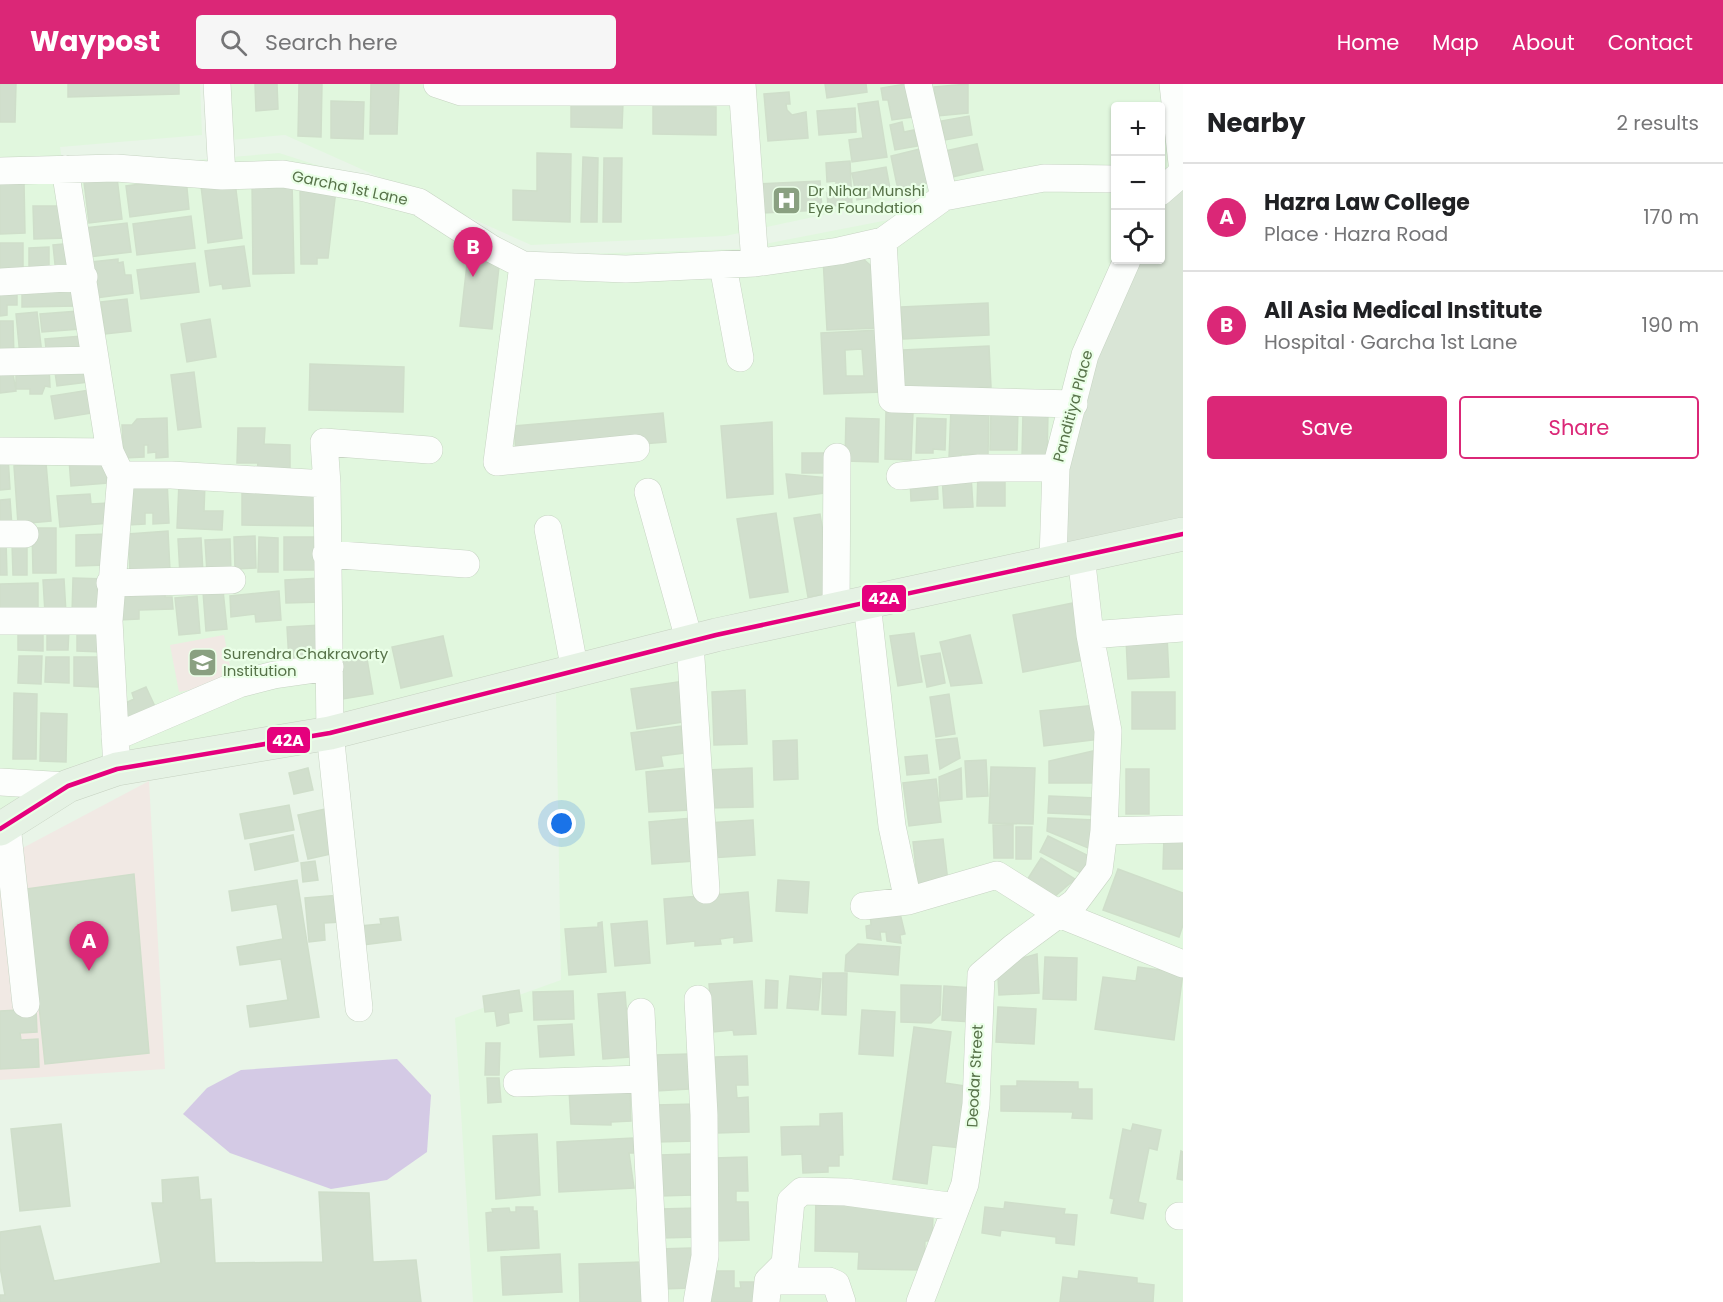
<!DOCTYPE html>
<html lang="en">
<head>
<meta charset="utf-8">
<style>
  body { margin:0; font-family:Poppins,sans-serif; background:#f6f6f6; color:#202124 }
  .controls { position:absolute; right:18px; top:18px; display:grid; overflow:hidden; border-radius:6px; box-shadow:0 2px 4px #0004 }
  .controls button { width:54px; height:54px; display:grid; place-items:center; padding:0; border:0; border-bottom:2px solid #e0e0e0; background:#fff; color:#202124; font:30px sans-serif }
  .you { position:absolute; left:562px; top:740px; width:21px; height:21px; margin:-15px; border:4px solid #fff; border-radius:50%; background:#1a73e8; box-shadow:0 0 0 9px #1a73e833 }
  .badge { display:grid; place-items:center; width:39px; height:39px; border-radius:50%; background:#db2777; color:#fff; font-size:20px; font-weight:700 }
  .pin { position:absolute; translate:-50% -50px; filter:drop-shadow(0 2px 3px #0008) }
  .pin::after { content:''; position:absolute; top:32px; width:21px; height:18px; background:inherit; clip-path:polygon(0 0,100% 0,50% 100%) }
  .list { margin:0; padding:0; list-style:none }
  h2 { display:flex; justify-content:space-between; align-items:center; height:78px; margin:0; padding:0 24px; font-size:26px }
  h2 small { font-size:20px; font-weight:400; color:#757577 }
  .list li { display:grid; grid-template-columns:39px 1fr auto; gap:18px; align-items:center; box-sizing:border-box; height:108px; padding:0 24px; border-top:2px solid #e0e0e0 }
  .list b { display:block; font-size:22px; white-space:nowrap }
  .list p { margin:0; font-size:20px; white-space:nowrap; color:#757577 }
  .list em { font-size:20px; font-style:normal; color:#757577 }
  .actions { display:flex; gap:12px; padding:18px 24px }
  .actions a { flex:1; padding:14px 0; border:2px solid #db2777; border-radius:6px; text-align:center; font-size:21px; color:#db2777 }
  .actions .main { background:#db2777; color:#fff }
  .icon { flex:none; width:33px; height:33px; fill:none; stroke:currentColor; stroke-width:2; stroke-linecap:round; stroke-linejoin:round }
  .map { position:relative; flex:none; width:1183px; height:1218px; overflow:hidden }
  header { display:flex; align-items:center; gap:36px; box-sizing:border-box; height:84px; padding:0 30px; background:#db2777; color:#fff }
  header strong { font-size:28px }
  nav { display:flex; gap:33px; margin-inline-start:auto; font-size:21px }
  .search { width:420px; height:54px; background:#f6f6f6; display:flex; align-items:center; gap:15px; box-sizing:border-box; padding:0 21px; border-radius:6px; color:#757577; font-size:22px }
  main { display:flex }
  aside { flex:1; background:#fff }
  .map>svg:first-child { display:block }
  .residential { fill:#e1f7de }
  .industrial { fill:#d9e5d6 }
  .education { fill:#f1e9e4 }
  .water { fill:#d4cae5 }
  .building { fill:#d1dfcd; stroke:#cfdeca; stroke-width:1.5; fill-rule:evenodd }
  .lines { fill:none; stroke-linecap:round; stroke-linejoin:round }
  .minor-casing { stroke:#c7d4c3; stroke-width:28 }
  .major-casing { stroke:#c6d1c1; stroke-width:34 }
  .minor { stroke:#fcfefc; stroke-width:27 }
  .major { stroke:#e5f2e4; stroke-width:33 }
  .bus-1-casing { stroke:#eaffe7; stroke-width:9 }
  .bus-1 { stroke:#e5007d; stroke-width:4.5 }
  .labels { text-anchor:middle; stroke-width:4.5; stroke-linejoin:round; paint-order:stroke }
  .street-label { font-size:15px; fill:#577249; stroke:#eaffe7 }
  .poi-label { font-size:15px; fill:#577249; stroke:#eaffe7; text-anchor:start }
  .line-badge { stroke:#eaffe7; stroke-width:2 }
  .badge-label { font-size:16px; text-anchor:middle; font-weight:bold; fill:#fff }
</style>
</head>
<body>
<header>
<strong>Waypost</strong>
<div class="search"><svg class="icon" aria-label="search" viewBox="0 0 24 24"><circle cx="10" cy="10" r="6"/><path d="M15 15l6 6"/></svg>Search here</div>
<nav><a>Home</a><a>Map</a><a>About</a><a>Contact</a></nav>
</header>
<main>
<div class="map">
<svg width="1183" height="1218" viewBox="0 0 1183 1218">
  <rect width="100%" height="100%" fill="#e9f5e8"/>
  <path class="residential" d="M0,0H200L202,51L60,63L109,378L325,404L328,638L75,681L0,728Z
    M218,0H913L935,107L725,152L531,161L285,51L220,57Z
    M925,0H1183V83L1161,94L1160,22H1116L1115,91L948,102Z
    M279,69L351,92L516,172L739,165L1047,105L1115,107L1116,176L1046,470L335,637L332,397L117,377L73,86Z
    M1183,451V1218H473L455,934L561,896L556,608Z"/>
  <path class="industrial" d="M1183,102V443L1063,467L1066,389L1096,276L1137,176H1160L1161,122Z"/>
  <path class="education" d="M224,551L233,598L179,608L170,561Z
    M149,697L165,985L0,996V776Z"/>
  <path class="water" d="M397,975L431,1011L427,1068L387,1096L331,1105L230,1069L183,1030L207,1004L241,986Z"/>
  <path class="building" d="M0,0H16L15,38H0Z
    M68,0H179V10L68,13Z
    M255,0H277L278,25L256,27Z
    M299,0H322L321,53L298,52Z
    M371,0H399L397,50H370Z
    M825,0H866L867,8L827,14Z
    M906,0L912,33L892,36L888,16H883L881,4Z
    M968,0V29L937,32L934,3Z
    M789,8L790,20H786L787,26L792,31L806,28L808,54L768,57L764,10Z
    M331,17L364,18L363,55L331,54Z
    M878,17L887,73L852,78L849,56L863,54L858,20Z
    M571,18L623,19L622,44L571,43Z
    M653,21L716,23V51L653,50Z
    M855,24L856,48L819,51L817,27Z
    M969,32L972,51L945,56L941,37Z
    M902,38L904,48L914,46L918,62L895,66L890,41Z
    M977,60L983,86L952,93L945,67Z
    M920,65L928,99L898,106L891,72Z
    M537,69L571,70L570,138L513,136V106L537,107Z
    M583,73L598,74L597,138H581Z
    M604,74H622L621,138H603Z
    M850,77L852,121L828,122L827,109L836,108V97L827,98L826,79Z
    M886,83L891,110L857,116L852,89Z
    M116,85L122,135L89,139L83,90Z
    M186,94L189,125L130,133L126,102Z
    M292,96L294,189L253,190L252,97Z
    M820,97L822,126L761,129L759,100Z
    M0,98H24L25,149L0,150Z
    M235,98L242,154L208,159L201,102Z
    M300,101L336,106L328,174H317V180H301Z
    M33,122H67L68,154L34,155Z
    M191,132L195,164L137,171L133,140Z
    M127,139L131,168L89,173L85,144Z
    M0,159H23V188L0,192Z
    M74,159L66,189L56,190L53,161Z
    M244,162L250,202L223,205L222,200L210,202L205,167Z
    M469,162L500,174L492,245L460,242Z
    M49,163V190H29V164Z
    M861,173L877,187L880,244L827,246L823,174Z
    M118,175V179L123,178L125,191H131L133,209L96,214L91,178Z
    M195,179L199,208L141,215L137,186Z
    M77,199L78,222L22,223V200Z
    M0,202H17V221H7V231L0,232Z
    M127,215L131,247L105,250L101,218Z
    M988,219L989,251L903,255L901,223Z
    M78,227L80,245L42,248L40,230Z
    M37,228L42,270L20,272L16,230Z
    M210,235L216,273L187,278L181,240Z
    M0,237H13L14,273L0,274Z
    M880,246L883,308L824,310L821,249ZM862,265L864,292H846L845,266Z
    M82,252L84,271L47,274L45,255Z
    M989,262L991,303L905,308L903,266Z
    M86,278L88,298L57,302L54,281Z
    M310,280L404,283L403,328L309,326Z
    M49,282L50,303L45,302L42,310H30V305H16V283Z
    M12,284L16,307L0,309V286Z
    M194,288L201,343L178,346L171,291Z
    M89,306L92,329L55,335L51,312Z
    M951,324L989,325L988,371L961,370V375L949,374Z
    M991,325H1018L1017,366H990Z
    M886,328H913L911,376L885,375Z
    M1023,328L1048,329L1047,374H1022Z
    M663,329L666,358L516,370L514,342Z
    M167,334L168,373L156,374V368L148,369V361H144V373L124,374L122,341H132L137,335Z
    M846,334L879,335L878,378L845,377Z
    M917,334L946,335L945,366L933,365V369H916Z
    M772,338L773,410L727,414L721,342Z
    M238,344H265L264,360L290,361V387L257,386L258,379H237Z
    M802,369H832L833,389H802Z
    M0,372H8L10,405L0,406Z
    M106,372L108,399L71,402L69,375Z
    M46,379L51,437L18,440L14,382Z
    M978,387L1005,388V422H977Z
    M786,390L829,394L831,408L789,414Z
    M971,391L973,423L944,424L942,392Z
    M937,392L938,415L911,417L910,394Z
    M167,395L169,439L153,440V429H145V440L128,441L125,397Z
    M179,399H205L204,427H223L222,446L177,444Z
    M242,405L320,406V442L242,441Z
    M90,410L91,420L108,419L110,439L60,443L57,412Z
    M10,415L12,443L0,444V416Z
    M776,429L788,508L750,514L737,435Z
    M820,430L833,508L808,513L794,434Z
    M32,444H56V489H33Z
    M168,447L170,487L130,489L128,450Z
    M107,450V481L76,482V451Z
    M255,452L256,484L235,485L234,453Z
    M259,453L278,454V488H258Z
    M284,453H324L323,486H284Z
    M201,454L203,489L180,491L178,455Z
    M230,455L231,488L207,489L205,456Z
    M0,456H6L7,491H0Z
    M27,459V491H13L12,460Z
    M73,494L106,495L97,531L72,530Z
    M321,494L322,518L286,519L285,496Z
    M64,495L66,529H45L43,496Z
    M38,499V529L0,530V500Z
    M165,504V513H172L173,525L139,526V535L119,536L118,516H125L124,505Z
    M223,506L227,545L206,547L203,508Z
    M279,507L281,536L256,538L255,530L231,533L230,512Z
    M197,512L200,549L179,551L175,514Z
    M1078,518L1089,575L1023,588L1013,531Z
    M18,541L43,542V567L18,566Z
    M321,541L323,577L289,578L287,543Z
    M77,542H102V568L77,567Z
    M47,544L69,545L68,566H47Z
    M914,549L922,598L898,602L890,552Z
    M970,551L982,599L951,602L940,558Z
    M443,552L452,592L401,604L392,563Z
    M1167,552L1169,593L1128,595L1126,555Z
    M366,569L373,610L343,615L336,574Z
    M940,569L945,599L927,603L921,572Z
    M19,572H42L41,600L18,599Z
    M46,573H69V599L45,598Z
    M74,573H99L98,603L74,602Z
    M684,597L689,637L637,645L631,605Z
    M146,603L159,631L126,645L117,623L134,615L132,609Z
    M745,606L747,660L714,661L712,608Z
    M1132,608H1175V645H1132Z
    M14,609L37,610L36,675H13Z
    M949,610L955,650L936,653L930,613Z
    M1096,621L1100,655L1044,662L1040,627Z
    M41,629L67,630L66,678L40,677Z
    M681,642L684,669L661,672L663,682L636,686L631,649Z
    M957,654L960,674L940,685L936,656Z
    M797,656L798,695L774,696L773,657Z
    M1093,667V699H1049V677Z
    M927,671L929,689L907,691L905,673Z
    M986,676L988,712L967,713L965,677Z
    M991,683L1035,684L1033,740L989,739Z
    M308,684L313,706L294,710L289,689Z
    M687,684L691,726L649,728L646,688Z
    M752,684L753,723L708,724L707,686Z
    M961,684L962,715L940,717L939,693Z
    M1126,685H1149V730H1126Z
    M936,695L941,738L909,742L903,699Z
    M1049,712L1096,714L1095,731L1048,729Z
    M289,721L294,746L245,755L240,730Z
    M330,724L331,770L308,775L298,731Z
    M692,734L695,777L652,780L649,738Z
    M1048,734L1095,736L1093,766L1047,747Z
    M753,736L755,771L710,774L707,739Z
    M993,741H1013V774H994Z
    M1016,743H1032L1031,775H1016Z
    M293,751L298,777L255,786L250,760Z
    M1048,752L1095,775L1087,792L1040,768Z
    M1164,752H1183V785H1163Z
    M943,755L948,798L918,802L913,758Z
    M1041,774L1075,795L1054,813L1027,796Z
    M315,777L318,796L303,798L301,779Z
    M1118,785L1183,809V841L1179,853L1103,826Z
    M134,790L149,969L45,980L27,805Z
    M297,796L319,933L250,943L247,922L288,916L281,875L240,881L237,863L283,855L277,820L232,827L229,807Z
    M778,796L809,798L807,829L776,827Z
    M748,808L752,857L734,859V853L720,855L721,860L695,862V857L667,860L664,815Z
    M340,811L342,838L324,839L325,856L309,858L305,814Z
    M899,825L905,850L900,851L901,859L887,857L886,848H880L881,856L867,854L866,842L871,841L870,827Z
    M398,833L401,856L363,861L360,842L381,840L380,835Z
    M647,837L650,879L615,882L611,840Z
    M602,838L606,888L569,891L565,845L598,843V839Z
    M858,860L900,863L898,891L845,887L846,871Z
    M1037,870L1039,909L999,911L998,894L1015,876Z
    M1045,873L1077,874L1076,916L1043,915Z
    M1138,883L1183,889L1174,956L1095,945L1103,893L1136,897Z
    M823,889H847L846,931L822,930Z
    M790,892L821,895L818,926L787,924Z
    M766,896L778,897L777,924H765Z
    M752,897L756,950L734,951L733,946L713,948L709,900Z
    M901,901L941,902L940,931L931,939L901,938Z
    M944,902L974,904L972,938L942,936Z
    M519,906L522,927L508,929L509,939L497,942L495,927L485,928L483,912Z
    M573,907L574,935L534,936L533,908Z
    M625,908L630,973L603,975L598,910Z
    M998,923L1036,925L1034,960L996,958Z
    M36,925L37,948L20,949L21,956L38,955L39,983L0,985V927Z
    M862,926L895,928L893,972L859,970Z
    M572,940L574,971L540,973L538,942Z
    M914,943L951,948L945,999L971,1003L962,1064L932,1061L927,1100L893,1095Z
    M486,959H500L499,991H485Z
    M688,970L689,1005L656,1007L655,971Z
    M747,972L748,1001H736L737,1014L748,1013L749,1048L717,1049L715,973Z
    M487,994H499L501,1018L488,1019Z
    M1017,997L1078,998V1005H1092V1035L1072,1034L1073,1028L1001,1027V1002H1017Z
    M630,1002L631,1037L611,1038V1041L571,1040L569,1005Z
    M695,1020L696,1057L656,1058L655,1021Z
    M842,1029L843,1071H839V1082H828V1088L803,1089L802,1070L782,1071L781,1043L820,1042V1030Z
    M61,1040L70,1122L20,1127L11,1045Z
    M1133,1040L1161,1046L1157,1066L1149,1064L1138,1118L1146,1120L1143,1135L1111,1129L1114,1115L1110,1114L1123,1045L1131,1047Z
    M537,1050L540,1111L496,1115L493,1052Z
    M633,1054L634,1069H629L634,1104L559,1108L557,1058Z
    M1181,1067L1183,1068V1096L1177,1095Z
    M692,1070L693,1111L660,1112L659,1071Z
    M747,1073L748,1107H736V1118H748L749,1156L715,1157L713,1074Z
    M198,1093L200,1116L211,1115L215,1179L323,1178L319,1108L369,1109L373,1178L416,1176L421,1218H0V1211H5L0,1183V1148L40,1142L54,1197L161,1179L152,1119H163L162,1096Z
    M816,1111L933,1132L932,1157H925L924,1186L858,1185L859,1168L815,1167Z
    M1005,1118L1065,1125L1064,1130L1077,1131L1074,1161L1056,1159V1153L1001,1146L1000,1152L982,1149L985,1123L1004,1125Z
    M516,1123H533V1127H537L539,1164L488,1167L486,1129L493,1128L492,1125L509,1124L510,1128H516Z
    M699,1124L700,1153L660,1154L659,1125Z
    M691,1164L692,1204L660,1205L659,1165Z
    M560,1170L562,1208L503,1211L501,1173Z
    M642,1178L643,1218H580L579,1180Z
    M708,1187H734V1204H741L740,1198H754V1218H708Z
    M1079,1187L1137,1194V1199L1154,1201L1153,1218H1060L1063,1193L1078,1195Z"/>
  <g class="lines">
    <defs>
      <path id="minor" d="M217,0L222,92
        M437,0L461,8H742
        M742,0L755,179
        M1173,0L1183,88
        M65,85L110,368L121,391L109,537L117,685
        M0,87L116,84L222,92L283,90L365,104L419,118L492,165L523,181L626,185L755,179L839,167L883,157L944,113L918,0
        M1160,108L1183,88
        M944,113L1044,94L1116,95
        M883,157L892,315L1074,320
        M523,181L497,378L636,364
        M723,182L740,274
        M0,198L84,193
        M0,278L94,276
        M0,367L110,368
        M121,391H171L327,400
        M900,392L979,384H1056
        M648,408L690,559L706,806
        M548,445L575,587
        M0,450H25
        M326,470L466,480
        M1053,476L1056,384L1085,271L1127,176
        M110,499L232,496
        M867,519L892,742L908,817
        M836,525L837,373
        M0,537H109
        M1090,551L1183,544
        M115,653L239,600L274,591L330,583
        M0,698L68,702
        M7,741L26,920
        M1104,747L1183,745
        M864,822L908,817L997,791L1059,830L1183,880
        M359,924L330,649L327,400L324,358L429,366
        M641,928L655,1218
        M517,999L643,995
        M1179,1132H1183
        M768,1197H829L836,1200L842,1218
        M697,1218L705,1172L704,1031L698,915
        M766,1218L768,1197L785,1180L791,1117L802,1107L846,1108L956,1123
        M920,1218L965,1100L976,1020L981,891L1014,863L1075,818L1099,786L1104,747L1108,647L1090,551L1081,471"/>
      <path id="major" d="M0,745L68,702L117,685L330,649L716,551L1183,450"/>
    </defs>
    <use href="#minor" class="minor-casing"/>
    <use href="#major" class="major-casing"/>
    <use href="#minor" class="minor"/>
    <use href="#major" class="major"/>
    <defs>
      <path id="bus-1" d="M0,745L68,702L117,685L330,649L716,551L1183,450"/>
    </defs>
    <use href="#bus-1" class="bus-1-casing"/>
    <use href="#bus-1" class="bus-1"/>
  </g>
  <defs>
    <symbol id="hospital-square" viewBox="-11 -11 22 22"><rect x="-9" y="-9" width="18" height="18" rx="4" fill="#8aa081" stroke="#eaffe7"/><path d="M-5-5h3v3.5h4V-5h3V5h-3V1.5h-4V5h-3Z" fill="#fff"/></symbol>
    <symbol id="school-square" viewBox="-11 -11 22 22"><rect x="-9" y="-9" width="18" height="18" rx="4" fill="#8aa081" stroke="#eaffe7"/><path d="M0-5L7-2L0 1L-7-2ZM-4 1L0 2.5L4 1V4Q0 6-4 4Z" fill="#fff"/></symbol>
  </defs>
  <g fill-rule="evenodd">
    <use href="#hospital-square" x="770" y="100" width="33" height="33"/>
    <use href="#school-square" x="186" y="562" width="33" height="33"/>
  </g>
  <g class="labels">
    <g class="street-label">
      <text transform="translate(350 104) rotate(12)" y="5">Garcha 1st Lane</text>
      <text transform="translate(1073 322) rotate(-75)" y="5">Panditiya Place</text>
      <text transform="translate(975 992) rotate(-87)" y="5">Deodar Street</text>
    </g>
    <g class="poi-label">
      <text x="808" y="112">Dr Nihar Munshi<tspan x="808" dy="17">Eye Foundation</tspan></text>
      <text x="223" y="575">Surendra Chakravorty<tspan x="223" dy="17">Institution</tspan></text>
    </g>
  </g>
  <g class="line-badge">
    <rect x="861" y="500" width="46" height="29" rx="6" fill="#e5007d"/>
    <rect x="266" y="642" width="45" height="28" rx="6" fill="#e5007d"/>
  </g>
  <g class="badge-label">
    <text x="884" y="520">42A</text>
    <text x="288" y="662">42A</text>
  </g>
</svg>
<div class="controls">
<button>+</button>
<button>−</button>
<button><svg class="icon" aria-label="locate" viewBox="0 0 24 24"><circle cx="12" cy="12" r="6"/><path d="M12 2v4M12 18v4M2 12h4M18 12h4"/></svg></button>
</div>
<div class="you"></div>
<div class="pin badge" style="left:89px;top:887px">A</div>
<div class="pin badge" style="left:473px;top:193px">B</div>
</div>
<aside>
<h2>Nearby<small>2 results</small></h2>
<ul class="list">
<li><span class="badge">A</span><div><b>Hazra Law College</b><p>Place · Hazra Road</p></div><em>170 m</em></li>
<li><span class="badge">B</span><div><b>All Asia Medical Institute</b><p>Hospital · Garcha 1st Lane</p></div><em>190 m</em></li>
</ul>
<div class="actions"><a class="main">Save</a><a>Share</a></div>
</aside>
</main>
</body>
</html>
